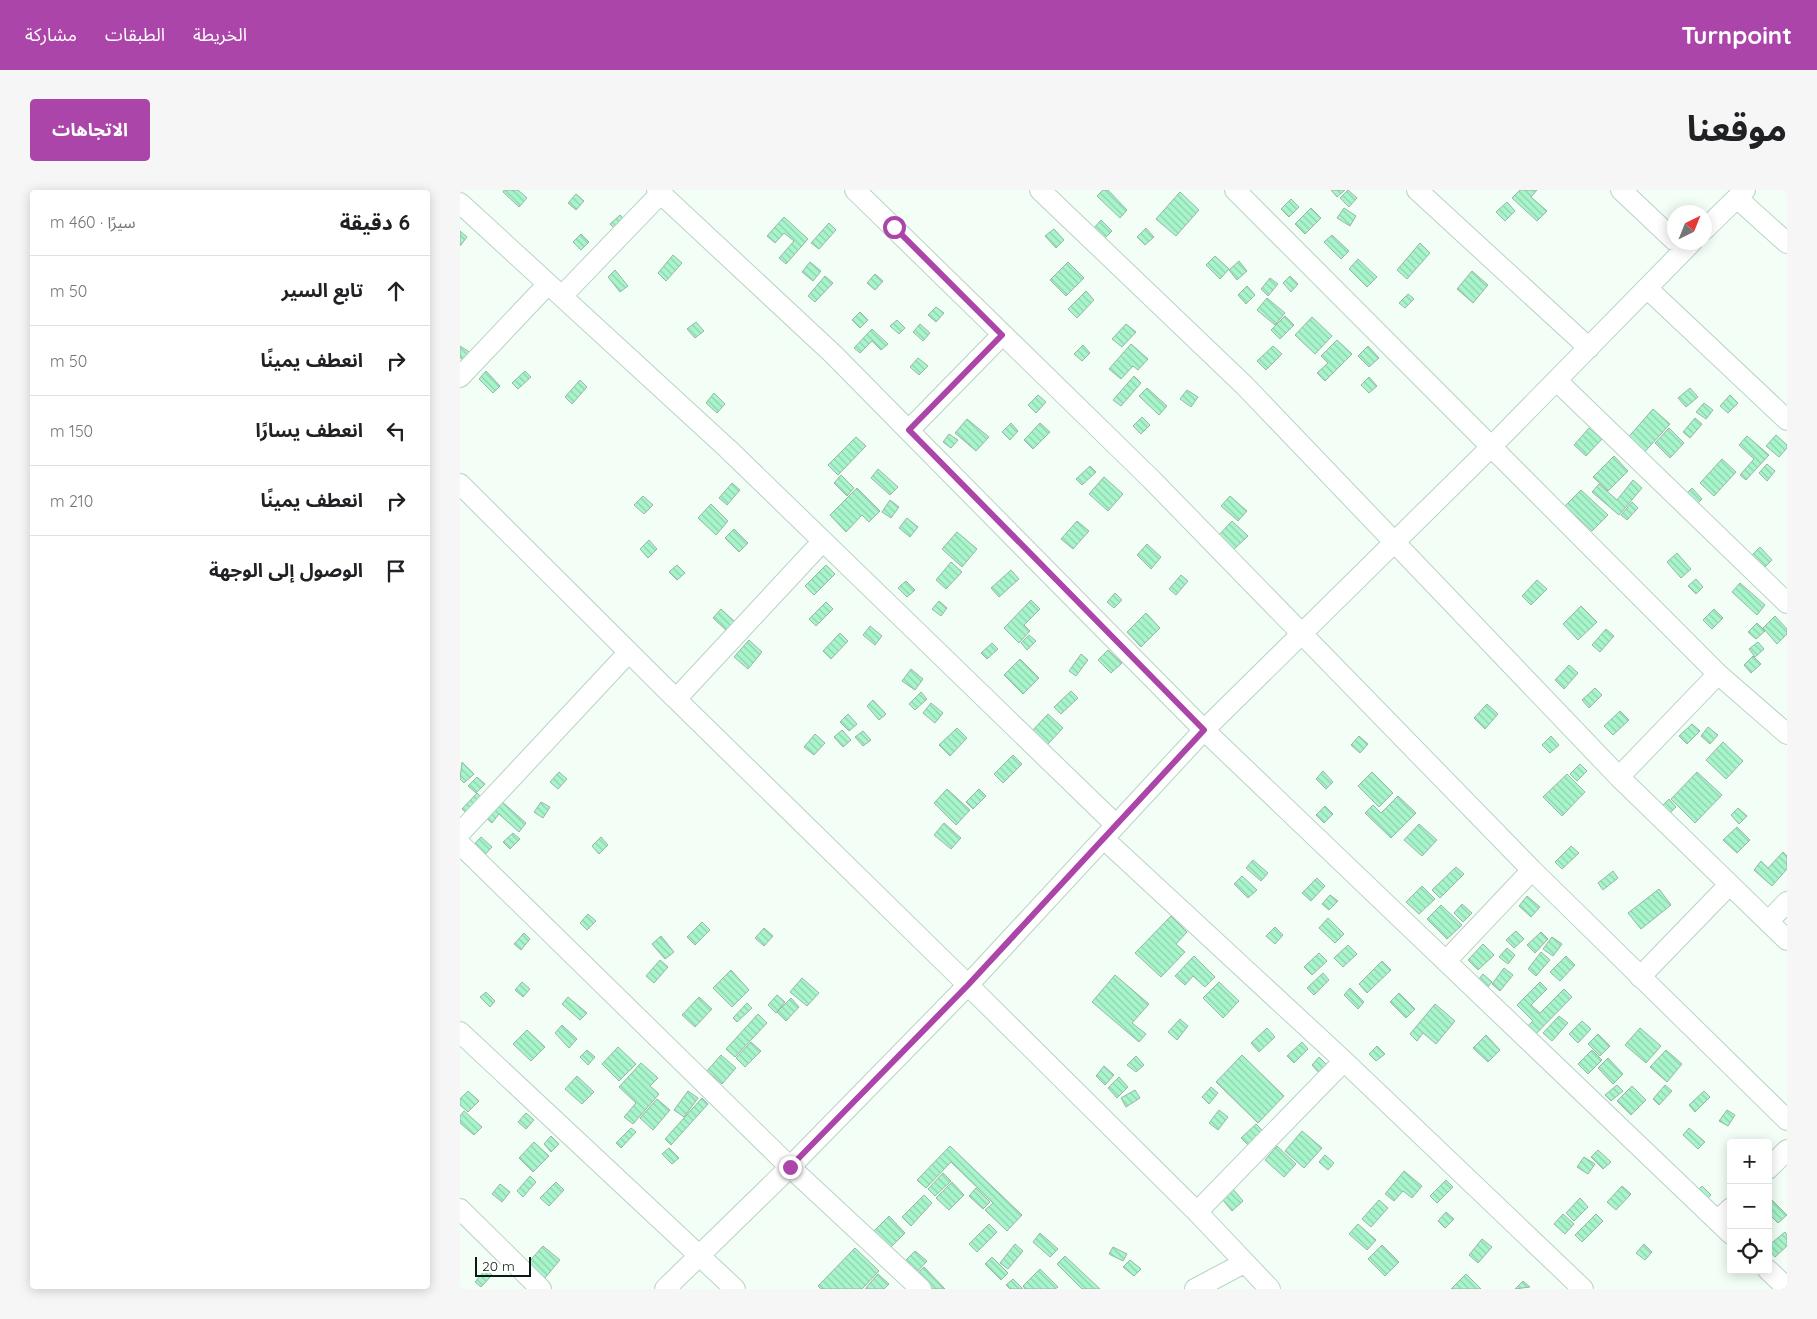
<!DOCTYPE html>
<html lang="ar">
<head>
<meta charset="utf-8">
<style>
  body { margin:0; font-family:Quicksand,"Noto Sans Arabic",sans-serif; background:#f6f6f6; color:#202124; direction:rtl }
  .controls { position:absolute; right:15px; bottom:15px; display:grid; overflow:hidden; border-radius:5px; box-shadow:0 2px 12px #0003 }
  .controls button { width:45px; height:45px; display:grid; place-items:center; padding:0; border:0; border-bottom:1px solid #e0e0e0; background:#fff; color:#202124; font:25px sans-serif }
  .compass { position:absolute; left:1207px; top:15px; width:45px; height:45px; border-radius:50%; background:#fff; box-shadow:0 2px 12px #0003; rotate:43deg }
  .scale { position:absolute; left:15px; bottom:12px; width:56px; box-sizing:border-box; padding-left:5px; border:2px solid #0e1812; border-top:0; font-size:14px; line-height:18px; white-space:nowrap; color:#0e1812; -webkit-text-stroke:4px #fff; paint-order:stroke }
  .stop { position:absolute; width:15px; height:15px; margin:-11px; border:4px solid #ac45a9; border-radius:50%; background:#fff }
  .stop.end { background:#ac45a9; border-color:#fff; box-shadow:0 1px 5px #0008 }
  .list { margin:0; padding:0; list-style:none }
  h2 { display:flex; justify-content:space-between; align-items:center; height:65px; margin:0; padding:0 20px; font-size:21px }
  h2 small { font-size:16px; font-weight:400; color:#757577 }
  .list li { display:grid; grid-template-columns:32px 1fr auto; gap:15px; align-items:center; box-sizing:border-box; height:70px; padding:0 20px; border-top:1px solid #e0e0e0 }
  .list b { display:block; font-size:19px; white-space:nowrap }
  .list em { font-size:16px; font-style:normal; color:#757577 }
  .icon { flex:none; width:28px; height:28px; fill:none; stroke:currentColor; stroke-width:2; stroke-linecap:round; stroke-linejoin:round }
  .map { position:relative; flex:none; width:1327px; height:1099px; overflow:hidden; direction:ltr; border-radius:5px }
  header { display:flex; align-items:center; gap:30px; box-sizing:border-box; height:70px; padding:0 25px; background:#ac45a9; color:#fff }
  header strong { font-size:24px }
  nav { display:flex; gap:28px; margin-inline-start:auto; font-size:18px }
  .intro { display:flex; align-items:center; justify-content:space-between; box-sizing:border-box; height:120px; padding:0 30px }
  h1 { margin:0; font-size:35px }
  .button { padding:12px 22px; border-radius:5px; background:#ac45a9; color:#fff; font-size:18px; font-weight:700 }
  main { display:flex; gap:30px; padding:0 30px }
  aside { flex:1; background:#fff; border-radius:5px; box-shadow:0 2px 12px #0003 }
  .map>svg:first-child { display:block }
  .building { fill:url(#building-back-hatch); stroke:#9ab5a6 }
  .lines { fill:none; stroke-linecap:round; stroke-linejoin:round }
  .street-casing { stroke:#b8d3c3; stroke-width:22 }
  .street { stroke:#fff; stroke-width:20 }
  .route { stroke:#ac45a9; stroke-width:6 }
</style>
</head>
<body>
<header>
<strong>Turnpoint</strong>
<nav><a>الخريطة</a><a>الطبقات</a><a>مشاركة</a></nav>
</header>
<div class="intro"><h1>موقعنا</h1><a class="button">الاتجاهات</a></div>
<main>
<div class="map">
<svg width="1327" height="1099" viewBox="0 0 1327 1099">
  <defs>
    <pattern id="building-back-hatch" width="6" height="6" patternUnits="userSpaceOnUse" patternTransform="scale(1.25)"><rect width="6" height="6" fill="#a7f5cb"/><path d="M-1 5l2 2M0 0l6 6M5-1l2 2" fill="none" stroke="#8fd1ad"/></pattern>
  </defs>
  <rect width="100%" height="100%" fill="#f3fef7"/>
  <path class="building" d="M44,0H58L67,8L59,17L43,2Z
    M643,0H648L667,20L660,28L637,6Z
    M871,0H885L877,7Z
    M888,0L897,8L889,17L880,8Z
    M1060,0H1077L1071,7L1087,21L1077,31L1052,8Z
    M720,2L739,20L716,46L696,29Z
    M116,4L124,11L116,20L108,13Z
    M831,9L839,17L829,27L821,19Z
    M1047,12L1055,21L1045,31L1036,22Z
    M851,18L861,28L845,44L835,34Z
    M884,18L896,26L890,36L877,28Z
    M160,25L167,32L157,41L150,34Z
    M324,27L348,49L326,74L319,68L334,51L324,43L315,53L307,46Z
    M641,30L652,41L644,49L633,39Z
    M369,33L376,40L359,59L351,53Z
    M686,38L694,47L685,55L677,47Z
    M594,39L604,50L596,58L585,46Z
    M0,41L7,47L0,56Z
    M121,44L129,52L121,60L113,52Z
    M872,45L889,61L881,69L864,52Z
    M960,53L970,63L947,89L937,80Z
    M213,65L222,73L206,91L198,83Z
    M755,66L769,79L760,89L746,75Z
    M898,69L917,87L907,97L889,79Z
    M779,71L787,81L777,90L769,80Z
    M350,72L361,81L353,91L342,82Z
    M608,72L624,88L606,106L590,90Z
    M155,80L168,96L160,102L148,87Z
    M1012,81L1028,95L1013,113L997,99Z
    M415,84L423,91L415,100L407,93Z
    M365,86L373,93L355,112L348,106Z
    M830,86L838,94L831,102L823,93Z
    M810,88L818,94L808,106L801,99Z
    M787,96L795,105L786,114L778,105Z
    M626,101L634,110L617,128L608,119Z
    M948,104L954,109L945,118L939,113Z
    M807,108L825,123L815,135L797,120Z
    M476,117L484,123L476,132L468,125Z
    M400,122L408,130L400,138L392,130Z
    M825,126L834,135L820,149L811,140Z
    M852,127L872,146L855,164L835,145Z
    M437,130L445,138L439,144L430,136Z
    M236,132L244,141L235,148L227,139Z
    M460,134L470,143L463,151L453,142Z
    M666,134L676,142L662,157L652,149Z
    M412,139L428,154L421,160L412,151L400,163L394,158Z
    M877,150L892,164L865,191L857,183L868,173L861,166Z
    M671,154L688,169L678,180L673,176L661,189L649,179Z
    M623,155L630,163L622,171L614,164Z
    M0,156L11,163L6,172L0,168Z
    M813,156L822,164L806,180L797,171Z
    M908,156L919,168L909,177L898,166Z
    M458,168L468,176L459,185L450,177Z
    M26,181L40,196L33,203L19,189Z
    M65,181L71,187L58,199L52,193Z
    M674,186L681,193L661,216L653,210Z
    M909,187L917,196L909,203L901,195Z
    M120,190L127,197L112,214L105,207Z
    M687,198L707,216L699,225L679,206Z
    M1230,198L1238,207L1226,217L1218,208Z
    M727,200L738,207L731,217L720,209Z
    M254,203L265,214L257,223L246,213Z
    M578,205L586,212L576,223L568,215Z
    M1270,205L1278,213L1268,223L1260,216Z
    M1244,213L1253,220L1246,229L1236,222Z
    M1193,219L1210,234L1180,267L1164,252Z
    M682,227L690,235L681,244L673,236Z
    M1235,228L1242,234L1230,248L1223,242Z
    M507,229L529,247L516,261L495,243Z
    M551,233L558,241L550,250L542,242Z
    M580,233L590,242L573,259L564,250Z
    M1129,238L1142,249L1126,266L1114,255Z
    M1209,238L1224,253L1210,268L1195,253Z
    M489,244L498,250L491,258L483,252Z
    M1316,245L1327,255V258L1319,267L1306,256Z
    M1287,246L1309,265L1286,290L1280,285L1294,269L1279,255Z
    M396,247L406,256L378,285L368,275Z
    M1154,266L1168,281L1148,301L1133,287Z
    M1262,269L1276,282L1254,306L1240,293Z
    M1307,274L1315,281L1307,291L1299,283Z
    M630,276L636,282L622,295L616,289Z
    M418,279L438,297L430,305L411,288Z
    M381,285L394,298L387,306L374,293Z
    M644,287L663,304L648,321L629,304Z
    M1173,290L1182,298L1159,325L1132,302L1139,294L1157,310Z
    M272,293L280,300L267,315L259,308Z
    M397,298L420,321L409,332L402,325L386,342L370,325Z
    M1232,298L1242,309L1235,316L1225,305Z
    M1121,300L1148,325L1132,341L1105,316Z
    M183,306L193,315L184,324L174,315Z
    M770,306L787,321L778,331L761,316Z
    M430,310L439,317L431,328L422,322Z
    M1172,312L1178,318L1167,330L1161,325Z
    M251,314L268,331L256,345L238,328Z
    M447,328L458,337L450,347L439,338Z
    M617,331L629,341L613,359L601,349Z
    M772,331L788,346L773,360L758,346Z
    M274,339L288,353L279,362L265,348Z
    M497,342L517,359L502,377L482,359Z
    M189,350L197,359L188,368L180,359Z
    M687,354L701,367L691,379L677,365Z
    M1300,357L1312,370L1304,378L1292,365Z
    M1217,363L1231,379L1221,388L1207,372Z
    M491,372L502,382L486,399L476,390Z
    M217,375L225,383L217,390L209,382Z
    M366,375L375,384L354,405L345,396Z
    M551,380L559,389L539,407L531,398Z
    M721,385L728,391L716,405L709,399Z
    M1236,389L1243,397L1236,404L1228,396Z
    M1077,390L1087,399L1071,415L1062,406Z
    M446,391L455,400L447,407L438,398Z
    M1280,393L1305,415L1297,425L1272,402Z
    M655,403L662,410L654,418L647,412Z
    M571,410L580,419L564,435L570,441L559,453L544,438Z
    M479,411L487,418L481,426L472,419Z
    M366,412L373,419L356,436L349,429Z
    M1121,416L1137,432L1118,450L1103,434Z
    M261,419L275,432L267,441L253,428Z
    M1254,419L1263,428L1252,439L1243,430Z
    M686,423L700,438L681,457L667,442Z
    M1315,426L1327,439V444L1317,454L1303,438Z
    M1297,433L1305,441L1296,449L1288,442Z
    M410,436L422,446L415,455L403,445Z
    M1146,439L1154,446L1140,462L1132,455Z
    M380,443L388,451L371,469L363,461Z
    M569,445L576,451L567,460L561,453Z
    M289,450L302,462L288,479L274,467Z
    M1298,452L1304,459L1295,467L1289,459Z
    M532,453L538,459L527,469L521,463Z
    M648,460L662,473L651,483L638,470Z
    M621,464L628,470L616,486L609,481Z
    M1293,466L1301,474L1291,483L1284,475Z
    M560,469L579,488L563,504L544,485Z
    M1109,475L1118,483L1104,499L1095,490Z
    M451,479L463,489L455,500L442,491Z
    M1135,498L1142,505L1129,518L1122,510Z
    M611,501L618,508L601,524L594,517Z
    M461,502L467,509L455,520L449,514Z
    M413,510L426,524L419,530L407,516Z
    M471,513L483,523L475,533L463,523Z
    M1027,514L1038,524L1025,539L1014,528Z
    M1160,521L1169,530L1153,545L1144,536Z
    M388,524L397,534L389,541L380,532Z
    M588,524L603,538L587,555L572,541Z
    M1232,534L1240,541L1227,554L1219,546Z
    M1248,537L1258,545L1250,554L1241,546Z
    M497,538L507,548L490,566L479,555Z
    M382,540L391,550L383,557L374,547Z
    M403,541L411,550L403,556L395,547Z
    M355,544L365,553L354,565L344,557Z
    M899,546L908,554L900,563L891,555Z
    M1091,546L1099,555L1090,563L1082,555Z
    M1263,552L1283,571L1266,589L1246,570Z
    M553,565L562,574L543,593L534,584Z
    M2,572L14,584L4,593L0,589Z
    M1120,574L1127,581L1117,591L1110,584Z
    M863,581L873,592L866,599L856,589Z
    M99,582L107,589L98,599L90,592Z
    M912,582L933,603L919,617L898,596Z
    M1237,582L1262,605L1235,633L1211,609Z
    M1107,584L1125,602L1102,626L1083,607Z
    M17,587L25,594L16,603L8,596Z
    M487,599L510,620L496,635L474,613Z
    M519,599L526,606L513,619L506,612Z
    M17,603L26,612L12,628L2,619Z
    M938,606L956,623L931,648L905,623L913,615L921,623Z
    M1209,609L1216,617L1207,626L1199,619Z
    M40,610L66,633L59,642L39,624L32,633L25,627Z
    M81,612L90,617L83,628L74,622Z
    M865,616L873,624L864,633L856,625Z
    M1278,618L1287,626L1279,634L1271,625Z
    M484,633L501,648L491,659L474,645Z
    M959,634L977,650L962,666L944,650Z
    M1277,637L1290,650L1277,663L1263,650Z
    M53,643L60,649L50,659L43,652Z
    M21,647L32,657L19,671L8,661Z
    M141,647L148,655L139,664L132,656Z
    M1111,656L1119,663L1102,679L1095,672Z
    M1323,662L1327,666V679L1312,696L1294,680L1301,671L1308,678Z
    M793,670L808,683L801,691L786,678Z
    M996,677L1004,684L980,708L972,700Z
    M1153,681L1158,688L1143,700L1138,693Z
    M782,686L797,700L788,708L774,694Z
    M857,688L865,696L851,711L842,703Z
    M962,696L975,709L959,724L946,712Z
    M1199,699L1211,715L1181,739L1168,723Z
    M870,705L878,711L869,720L862,714Z
    M1067,706L1080,717L1071,727L1059,716Z
    M1002,714L1012,723L1003,732L994,723Z
    M981,715L1002,735L987,749L967,729Z
    M128,724L136,731L127,740L120,733Z
    M711,726L727,742L716,754L725,762L701,787L675,763Z
    M868,728L884,744L875,753L859,738Z
    M242,732L250,740L235,755L227,747Z
    M815,737L823,745L815,754L806,746Z
    M304,738L313,746L304,756L295,748Z
    M1056,741L1064,749L1054,758L1046,750Z
    M1081,742L1088,749L1075,763L1067,755Z
    M64,743L70,749L61,760L54,754Z
    M201,746L214,762L205,769L192,754Z
    M1092,747L1102,754L1093,766L1083,759Z
    M1023,754L1034,765L1018,780L1008,770Z
    M888,755L897,764L883,777L874,768Z
    M1047,758L1055,765L1048,774L1039,767Z
    M1081,762L1090,770L1076,786L1068,779Z
    M859,763L867,771L852,785L844,777Z
    M734,766L755,787L745,797L733,786L725,795L715,786Z
    M1106,766L1115,775L1100,791L1090,782Z
    M200,770L208,777L194,793L186,786Z
    M922,771L931,780L907,803L899,794Z
    M1044,778L1053,785L1040,801L1032,794Z
    M271,780L289,800L272,817L253,798Z
    M863,783L869,790L854,805L847,798Z
    M1023,784L1032,792L1021,805L1012,797Z
    M655,785L689,814L672,833L686,844L679,852L632,812Z
    M342,788L359,803L347,816L330,802Z
    M62,792L70,799L63,807L55,800Z
    M759,792L779,811L763,828L743,808Z
    M1080,792L1087,799L1071,815L1080,823L1104,799L1112,807L1064,856L1056,847L1073,831L1057,815Z
    M890,798L904,812L898,819L884,805Z
    M26,802L35,811L30,817L20,807Z
    M939,803L955,819L946,828L930,812Z
    M317,805L325,812L316,823L308,815Z
    M108,807L127,823L120,830L102,814Z
    M239,807L252,819L235,837L222,825Z
    M331,808L339,817L326,831L317,822Z
    M287,813L292,818L277,832L273,828Z
    M975,814L995,831L976,854L963,843L957,851L950,844Z
    M298,824L307,833L275,867L266,859Z
    M1099,826L1108,833L1092,851L1083,843Z
    M720,829L728,836L717,850L708,842Z
    M1122,831L1131,839L1118,853L1109,844Z
    M102,835L117,849L109,858L95,843Z
    M807,838L815,847L799,862L791,853Z
    M1180,838L1201,856L1186,873L1165,855Z
    M67,840L85,857L71,871L53,854Z
    M1138,844L1150,856L1140,866L1128,854Z
    M1026,845L1040,860L1028,872L1013,858Z
    M291,852L301,861L285,877L276,868Z
    M842,852L848,859L834,873L827,866Z
    M917,856L925,864L916,871L909,864Z
    M158,857L176,874L159,891L142,874Z
    M127,860L135,867L128,875L120,867Z
    M1132,860L1142,870L1128,884L1118,874Z
    M1206,860L1222,874L1207,892L1190,877Z
    M261,865L276,878L262,894L247,881Z
    M782,865L824,906L798,933L756,892Z
    M676,866L684,875L676,882L667,875Z
    M859,867L868,876L860,884L852,875Z
    M1148,868L1163,884L1153,894L1138,878Z
    M181,873L198,888L190,896L199,904L173,934L164,927L176,913L159,897Z
    M644,876L654,885L645,895L636,886Z
    M117,886L134,902L122,914L105,899Z
    M659,887L668,897L657,908L648,898Z
    M1157,895L1163,901L1151,911L1145,905Z
    M1205,895L1212,901L1199,915L1193,909Z
    M1172,896L1186,910L1171,925L1157,911Z
    M751,897L758,903L749,914L742,907Z
    M675,900L680,908L666,917L661,908Z
    M8,901L19,911L8,922L0,915V909Z
    M228,901L238,908L224,927L214,920Z
    M1244,901L1250,907L1235,922L1229,915Z
    M242,908L248,914L211,955L205,949Z
    M197,909L210,920L193,940L180,928Z
    M759,920L768,927L758,940L749,933Z
    M1267,920L1275,925L1268,936L1259,931Z
    M4,921L22,937L14,945L0,933V926Z
    M66,923L74,930L66,939L58,932Z
    M796,934L807,945L792,959L781,948Z
    M171,938L176,942L161,958L156,953Z
    M1229,938L1245,952L1238,959L1223,945Z
    M842,941L862,958L844,978L825,961Z
    M91,946L99,954L91,962L84,954Z
    M74,952L89,966L73,982L59,968Z
    M490,956L562,1025L547,1041L525,1020L533,1013L491,972L466,998L457,990Z
    M817,956L836,974L824,987L805,970Z
    M209,958L219,968L212,974L202,964Z
    M1138,960L1151,972L1143,979L1131,967Z
    M865,965L874,973L868,980L859,972Z
    M1124,967L1135,974L1128,984L1117,977Z
    M944,981L962,996L952,1008L943,1001L934,1011L925,1004Z
    M483,983L491,991L475,1006L468,999Z
    M70,986L76,992L63,1007L57,1001Z
    M986,990L993,997L977,1013L970,1006Z
    M96,992L104,1000L89,1016L80,1008Z
    M492,992L504,1005L489,1020L476,1008Z
    M40,994L50,1002L42,1012L32,1004Z
    M1162,996L1171,1004L1156,1020L1147,1012Z
    M1242,996L1251,1005L1242,1014L1233,1005Z
    M516,998L530,1012L523,1019L509,1006Z
    M773,999L783,1011L772,1021L762,1009Z
    M464,1005L472,1013L451,1036L442,1027Z
    M1308,1006L1327,1025L1318,1033L1311,1026L1308,1029Z
    M1120,1008L1128,1017L1114,1031L1106,1023Z
    M919,1010L928,1018L911,1037L902,1029Z
    M986,1022L994,1029L985,1038L978,1031Z
    M1103,1024L1114,1034L1105,1044L1094,1034Z
    M1136,1024L1143,1031L1122,1052L1115,1045Z
    M429,1026L445,1043L427,1061L411,1044Z
    M529,1034L537,1042L517,1062L509,1054Z
    M898,1034L916,1050L907,1060L889,1044Z
    M1325,1042L1327,1045V1056L1315,1067L1308,1059V1056Z
    M580,1043L598,1059L590,1067L573,1052Z
    M1022,1049L1032,1057L1018,1073L1009,1065Z
    M555,1054L563,1061L548,1079L540,1073Z
    M1184,1054L1192,1062L1185,1070L1176,1063Z
    M922,1055L939,1072L925,1086L908,1069Z
    M83,1056L100,1070L84,1089L67,1074Z
    M653,1057L667,1064L663,1071L649,1064Z
    M395,1058L419,1081L402,1099H361L358,1096Z
    M455,1061L467,1071L456,1083L444,1072Z
    M605,1066L640,1099H622L597,1074Z
    M532,1067L548,1083L541,1090L525,1074Z
    M670,1070L681,1079L674,1086L663,1077Z
    M464,1077L485,1099H460L451,1090Z
    M26,1079L32,1085L21,1097L15,1092Z
    M580,1079L598,1097L595,1099H565L563,1096Z
    M418,1084L429,1094L424,1099H405Z
    M1006,1084L1021,1099H991Z
    M553,1089L563,1099H550L546,1095Z
    M1063,1091L1070,1097L1055,1099Z"/>
  <g class="lines">
    <defs>
      <path id="street" d="M197,0L373,164L744,540L1271,1044
        M395,0L692,290L1072,680L1327,930
        M580,0L785,196L1159,587L1327,750
        M775,0L1258,484L1327,544
        M957,0L1129,158
        M1161,0L1214,50
        M1277,8L1327,53
        M0,13L268,259L656,635
        M1244,40L1285,0
        M1188,99L1327,230
        M102,106L201,3
        M0,187L88,94
        M1097,191L1327,413
        M449,240L542,145
        M0,294L216,509L508,795L737,1022L810,1099
        M216,509L362,352
        M1159,587L1258,484
        M0,643L169,462
        M644,649L884,871L1123,1099
        M0,654L330,977L461,1099
        M1308,732L1327,712
        M986,771L1072,680
        M1180,787L1269,695
        M0,842L275,1099
        M1308,979L1327,960
        M0,1019L81,1099
        M737,1022L884,871
        M1257,1031L1271,1018
        M1308,1080L1327,1098
        M205,1099L330,977L508,795L744,540L1031,257L1232,52
        M735,1099L784,1073"/>
    </defs>
    <use href="#street" class="street-casing"/>
    <use href="#street" class="street"/>
  </g>
  <g class="lines">
    <path class="route" d="M330,977L508,795L744,540L449,240L542,145L434,37"/>
  </g>
</svg>
<div class="controls">
<button>+</button>
<button>−</button>
<button><svg class="icon" aria-label="locate" viewBox="0 0 24 24"><circle cx="12" cy="12" r="6"/><path d="M12 2v4M12 18v4M2 12h4M18 12h4"/></svg></button>
</div>
<svg class="compass" viewBox="-18 -18 36 36"><path d="M0-13l5 13h-10z" fill="#e53935"/><path d="M0 13l5-13h-10z" fill="#757577"/></svg>
<div class="scale">20 m</div>
<div class="stop" style="left:434px;top:37px"></div>
<div class="stop end" style="left:330px;top:977px"></div>
</div>
<aside>
<h2>6 دقيقة<small>سيرًا · 460 m</small></h2>
<ul class="list">
<li><svg class="icon" aria-label="ahead" viewBox="0 0 24 24"><path d="M12 20V5M6 11l6-6 6 6"/></svg><div><b>تابع السير</b></div><em>50 m</em></li>
<li><svg class="icon" aria-label="right" viewBox="0 0 24 24"><path d="M7 20v-9h11M14 6l5 5-5 5"/></svg><div><b>انعطف يمينًا</b></div><em>50 m</em></li>
<li><svg class="icon" aria-label="left" viewBox="0 0 24 24"><path d="M17 20v-9H6M10 6l-5 5 5 5"/></svg><div><b>انعطف يسارًا</b></div><em>150 m</em></li>
<li><svg class="icon" aria-label="right" viewBox="0 0 24 24"><path d="M7 20v-9h11M14 6l5 5-5 5"/></svg><div><b>انعطف يمينًا</b></div><em>210 m</em></li>
<li><svg class="icon" aria-label="arrive" viewBox="0 0 24 24"><path d="M6 21V4h12l-3 4 3 4H6"/></svg><div><b>الوصول إلى الوجهة</b></div></li>
</ul>
</aside>
</main>
</body>
</html>
